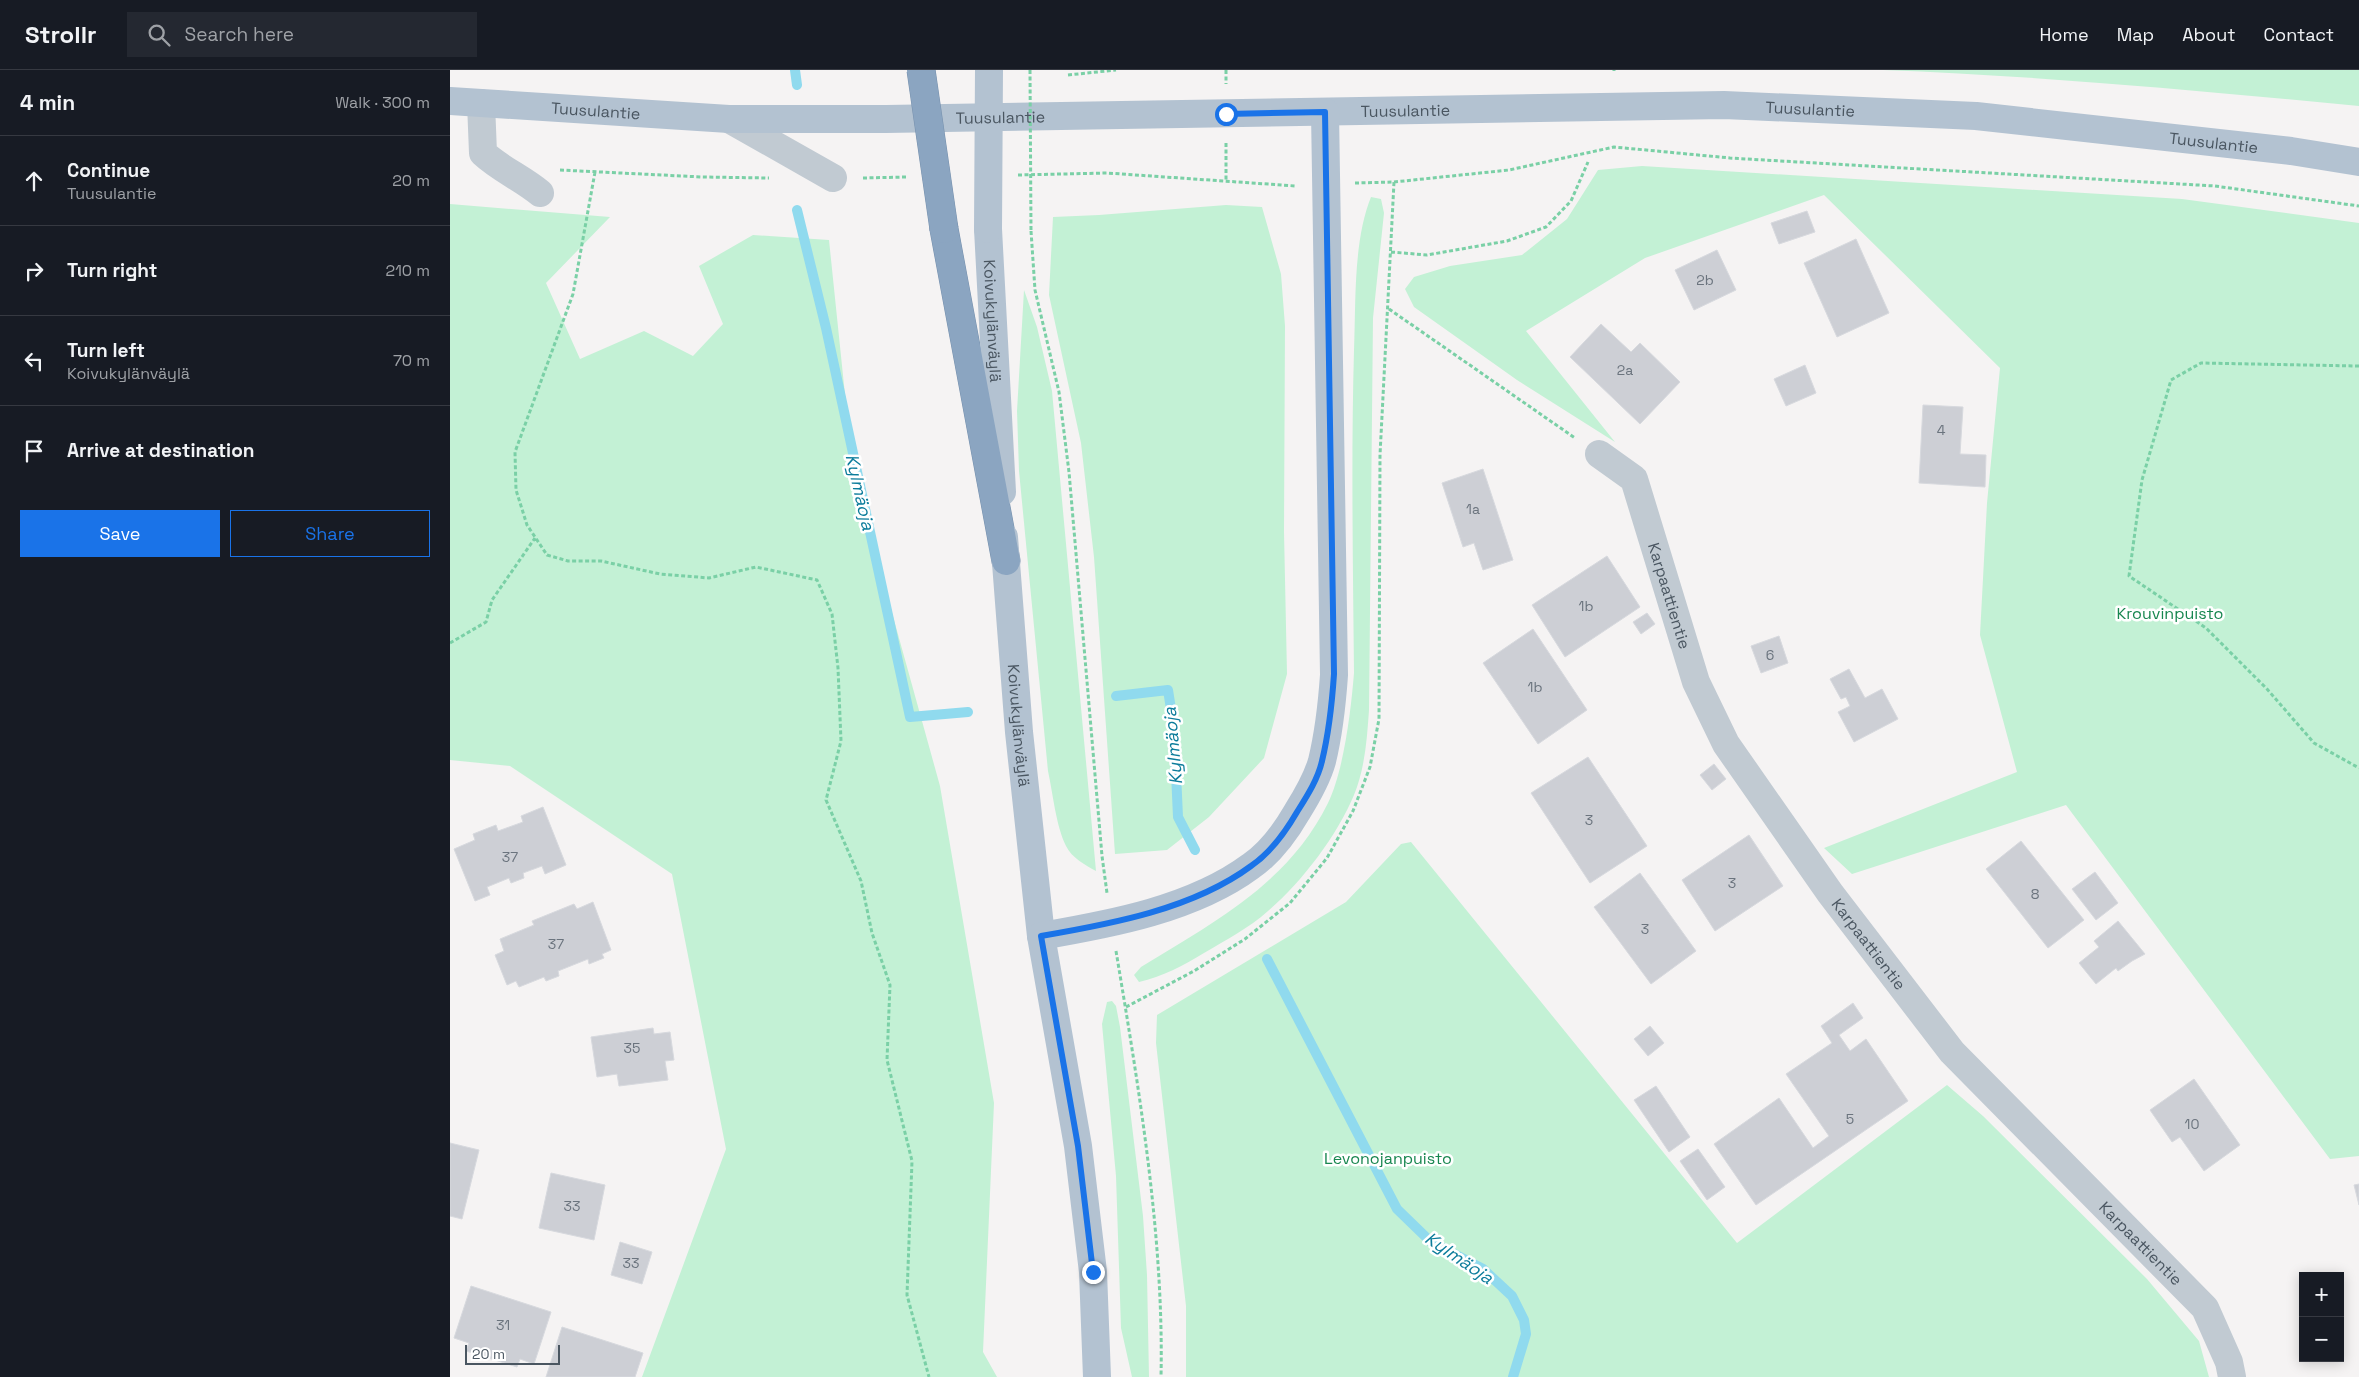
<!DOCTYPE html>
<html lang="en">
<head>
<meta charset="utf-8">
<style>
  body { margin:0; font-family:"Space Grotesk",sans-serif; background:#242831; color:#f1f3f6 }
  .controls { position:absolute; right:15px; bottom:15px; display:grid; overflow:hidden; border-radius:0px; box-shadow:0 2px 12px #0003 }
  .controls button { width:45px; height:45px; display:grid; place-items:center; padding:0; border:0; border-bottom:1px solid #363941; background:#171b24; color:#f1f3f6; font:25px sans-serif }
  .scale { position:absolute; left:15px; bottom:12px; width:95px; box-sizing:border-box; padding-left:5px; border:2px solid #4a5661; border-top:0; font-size:14px; line-height:18px; white-space:nowrap; color:#4a5661; -webkit-text-stroke:4px #fff; paint-order:stroke }
  .stop { position:absolute; width:15px; height:15px; margin:-11px; border:4px solid #1a73e8; border-radius:50%; background:#fff }
  .stop.end { background:#1a73e8; border-color:#fff; box-shadow:0 1px 5px #0008 }
  .list { margin:0; padding:0; list-style:none }
  h2 { display:flex; justify-content:space-between; align-items:center; height:65px; margin:0; padding:0 20px; font-size:21px }
  h2 small { font-size:16px; font-weight:400; color:#9ea1a6 }
  .list li { display:grid; grid-template-columns:32px 1fr auto; gap:15px; align-items:center; box-sizing:border-box; height:90px; padding:0 20px; border-top:1px solid #363941 }
  .list b { display:block; font-size:19px; white-space:nowrap }
  .list p { margin:0; font-size:16px; white-space:nowrap; color:#9ea1a6 }
  .list em { font-size:16px; font-style:normal; color:#9ea1a6 }
  .actions { display:flex; gap:10px; padding:15px 20px }
  .actions a { flex:1; padding:11px 0; border:1px solid #1a73e8; border-radius:0px; text-align:center; font-size:18px; color:#1a73e8 }
  .actions .main { background:#1a73e8; color:#fff }
  .icon { flex:none; width:28px; height:28px; fill:none; stroke:currentColor; stroke-width:2; stroke-linecap:round; stroke-linejoin:round }
  .map { position:relative; flex:none; width:1909px; height:1307px; overflow:hidden }
  header { display:flex; align-items:center; gap:30px; box-sizing:border-box; height:70px; padding:0 25px; background:#171b24; border-bottom:1px solid #363941 }
  header strong { font-size:24px }
  nav { display:flex; gap:28px; margin-inline-start:auto; font-size:18px }
  .search { width:350px; height:45px; background:#242831; display:flex; align-items:center; gap:12px; box-sizing:border-box; padding:0 18px; border-radius:0px; color:#9ea1a6; font-size:19px }
  main { display:flex }
  aside { flex:1; background:#171b24 }
  .map>svg:first-child { display:block }
  .green { fill:#c3f1d5 }
  .lines { fill:none; stroke-linecap:round; stroke-linejoin:round }
  .stream { stroke:#90daee; stroke-width:10 }
  .building { fill:#cdcfd5; stroke:#d7d9de }
  .highway-casing { stroke:#7690ad; stroke-width:29 }
  .path { stroke:#7ad0a6; stroke-width:3; stroke-dasharray:4 2.5; stroke-linecap:butt }
  .minor { stroke:#c1cad2; stroke-width:28 }
  .major { stroke:#b3c2d1; stroke-width:28 }
  .highway { stroke:#8ba5c1; stroke-width:28 }
  .highway-bridge-casing { stroke:#7690ad; stroke-width:29; stroke-linecap:butt }
  .path-bridge { stroke:#7ad0a6; stroke-width:3; stroke-dasharray:4 2.5; stroke-linecap:butt }
  .major-bridge { stroke:#b3c2d1; stroke-width:28 }
  .highway-bridge { stroke:#8ba5c1; stroke-width:28 }
  .route { stroke:#1a73e8; stroke-width:6 }
  .labels { text-anchor:middle; stroke-width:5; stroke-linejoin:round; paint-order:stroke }
  .number-label { font-size:14px; fill:#6b747e }
  .street-label { font-size:16px; fill:#4a5661; stroke:#fff }
  .park-label { font-size:16px; fill:#17864f; stroke:#fff }
  .water-label { font-size:18px; font-style:italic; fill:#0c7c9b; stroke:#fff }
</style>
</head>
<body>
<header>
<strong>Strollr</strong>
<div class="search"><svg class="icon" aria-label="search" viewBox="0 0 24 24"><circle cx="10" cy="10" r="6"/><path d="M15 15l6 6"/></svg>Search here</div>
<nav><a>Home</a><a>Map</a><a>About</a><a>Contact</a></nav>
</header>
<main>
<aside>
<h2>4 min<small>Walk · 300 m</small></h2>
<ul class="list">
<li><svg class="icon" aria-label="ahead" viewBox="0 0 24 24"><path d="M12 20V5M6 11l6-6 6 6"/></svg><div><b>Continue</b><p>Tuusulantie</p></div><em>20 m</em></li>
<li><svg class="icon" aria-label="right" viewBox="0 0 24 24"><path d="M7 20v-9h11M14 6l5 5-5 5"/></svg><div><b>Turn right</b></div><em>210 m</em></li>
<li><svg class="icon" aria-label="left" viewBox="0 0 24 24"><path d="M17 20v-9H6M10 6l-5 5 5 5"/></svg><div><b>Turn left</b><p>Koivukylänväylä</p></div><em>70 m</em></li>
<li><svg class="icon" aria-label="arrive" viewBox="0 0 24 24"><path d="M6 21V4h12l-3 4 3 4H6"/></svg><div><b>Arrive at destination</b></div></li>
</ul>
<div class="actions"><a class="main">Save</a><a>Share</a></div>
</aside>
<div class="map">
<svg width="1909" height="1307" viewBox="0 0 1909 1307">
  <rect width="100%" height="100%" fill="#f5f3f3"/>
  <path class="green" d="M1433,0H1909V36C1751,21 1592,6 1433,0Z
    M1192,96L1732,129L1909,153V1086L1880,1089L1616,735L1402,804L1374,778L1567,702L1530,565L1537,433L1550,298L1374,125L1195,188L1076,261L1165,372L1067,310L964,237L955,219L964,207L1000,196L1072,185L1117,149L1148,100Z
    M921,127L931,129L934,143L923,248L919,640C917,669 915,698 904,725C887,766 851,813 818,841C799,858 776,870 754,883C734,895 712,907 689,912L684,905L691,897C764,852 838,814 878,733C894,700 901,640 904,603C903,495 901,388 904,280C906,232 903,172 921,127Z
    M0,134L160,147L96,213L130,289L194,261L243,286L273,254L249,196L303,165L379,170L403,402L490,716L544,1033L533,1282L547,1307H192L276,1079L222,804L60,696L0,690Z
    M776,135L812,137L831,204L835,256L834,462L837,604L814,688L759,747L717,780L665,784L644,487L631,373L599,225L603,147L649,145Z
    M574,220L587,257L602,321L646,801C635,795 622,788 616,776C606,756 603,724 598,701L569,401L567,341Z
    M961,772L1287,1173L1497,1015L1533,1046L1697,1209L1749,1271L1759,1307H736V1236L706,973L707,945L896,832L951,774Z
    M662,931L666,936L670,957L693,1146L697,1205L699,1307H682L671,1258L666,1106L652,954L657,932Z"/>
  <g class="lines">
    <path class="stream" d="M345,0L347,15
      M347,140L376,258L460,647L518,642
      M666,626L718,620L724,658L728,747L745,780
      M817,889L947,1139L981,1172L1033,1199L1062,1226L1074,1250L1076,1264L1063,1307"/>
  </g>
  <path class="building" d="M1357,141L1365,162L1329,174L1321,153Z
    M1406,169L1439,243L1387,267L1354,193Z
    M1267,180L1286,220L1244,240L1225,200Z
    M1151,254L1181,282L1190,273L1230,312L1190,354L1120,287Z
    M1355,295L1366,323L1336,336L1324,309Z
    M1473,335L1513,337L1510,384L1536,385L1535,417L1469,413Z
    M1033,399L1063,490L1033,500L1024,473L1013,477L992,413Z
    M1157,486L1190,537L1115,587L1082,535Z
    M1197,543L1205,554L1191,564L1183,552Z
    M1083,559L1137,640L1088,674L1033,593Z
    M1329,566L1338,593L1311,603L1301,576Z
    M1399,599L1415,628L1432,619L1448,649L1404,672L1388,642L1400,636L1396,627L1391,629L1380,609Z
    M1138,687L1197,776L1140,813L1081,723Z
    M1264,694L1276,709L1262,720L1250,705Z
    M93,737L116,795L95,804L92,796L73,803L74,808L61,813L59,808L37,817L40,825L25,831L4,779L25,770L23,764L46,755L48,761L73,752L71,746Z
    M1299,765L1333,816L1265,861L1232,810Z
    M1571,771L1634,850L1598,878L1536,799Z
    M1645,802L1668,833L1646,850L1622,819Z
    M1190,803L1246,881L1201,914L1144,837Z
    M143,832L161,880L152,884L154,888L139,894L138,889L108,901L109,906L96,911L94,907L69,917L66,911L57,915L45,885L54,881L50,869L84,855L82,851L124,834L127,839Z
    M1668,851L1695,884L1682,891L1668,901L1666,898L1646,914L1629,893L1649,877L1644,871Z
    M1403,933L1413,948L1389,965L1400,981L1416,969L1458,1031L1306,1135L1264,1074L1329,1028L1363,1078L1379,1066L1336,1004L1382,973L1371,956Z
    M1200,956L1214,973L1198,986L1184,969Z
    M203,958L204,964L220,962L224,990L215,991L218,1010L169,1016L167,1004L147,1007L141,967Z
    M1744,1009L1790,1075L1754,1101L1730,1067L1722,1072L1700,1040Z
    M1206,1016L1240,1067L1219,1082L1184,1030Z
    M0,1073L29,1080L12,1149L0,1146Z
    M1248,1079L1275,1117L1257,1130L1230,1091Z
    M101,1103L155,1115L144,1170L89,1158Z
    M1909,1114V1135L1904,1115Z
    M170,1172L202,1182L192,1214L161,1205Z
    M21,1216L101,1242L84,1294L70,1289L67,1297L16,1281L19,1273L4,1268Z
    M112,1257L193,1283L185,1307H96Z"/>
  <g class="lines">
    <defs>
      <path id="highway" d="M494,159L556,491"/>
    </defs>
    <use href="#highway" class="highway-casing"/>
    <path class="path" d="M776,0V14
      M1164,1V0
      M618,5L666,0
      M776,73V110
      M110,100L252,107L319,108
      M145,102L123,224L65,382L66,420L77,455L97,485L118,491H151L210,504L259,508L306,497L367,510L382,544L388,598L391,671L376,730L411,811L422,863L440,915L437,990L462,1091L457,1225L479,1307
      M568,105L657,103L846,116
      M413,108L456,107
      M905,113L944,112L1059,100L1164,77L1280,88L1765,116L1909,136
      M581,161L585,220L609,322L619,402L652,786L657,823
      M941,182L977,185L1057,171L1096,157L1121,131L1138,92
      M939,239L1125,368
      M1909,296L1751,293L1721,310L1692,410L1679,506L1756,558L1817,619L1864,673L1909,698
      M0,573L36,552L42,530L85,468
      M666,881C689,1019 714,1167 711,1307
      M676,937L744,901L795,869L840,833L877,788L903,741L920,697L929,649L930,385L944,112"/>
    <g class="minor">
      <path d="M31,33L33,83C50,99 72,108 90,123"/>
      <path d="M279,49L383,108"/>
      <path id="s1" d="M1149,384L1184,409L1246,612L1276,674L1380,823L1502,982L1755,1238L1779,1292L1782,1307"/>
    </g>
    <g class="major">
      <path id="s2" d="M0,31L279,49H436L1274,35L1526,46L1841,81L1909,92"/>
      <path id="s3" d="M538,159L552,422"/>
      <path id="s4" d="M554,467L569,662L591,866L628,1076L643,1202L647,1307"/>
      <path d="M591,866C661,854 743,839 801,796C820,783 836,761 847,742C857,726 867,709 872,691C879,662 882,634 884,605L875,42"/>
    </g>
    <use href="#highway" class="highway"/>
    <defs>
      <path id="highway-bridge" d="M471,0L494,159"/>
    </defs>
    <use href="#highway-bridge" class="highway-bridge-casing"/>
    <path class="path-bridge" d="M580,0L581,161"/>
    <path class="major-bridge" d="M538,159L539,0"/>
    <use href="#highway-bridge" class="highway-bridge"/>
  </g>
  <g class="lines">
    <path class="route" d="M643,1202L628,1076L591,866C661,854 743,839 801,796C820,783 836,761 847,742C857,726 868,709 872,691C879,662 882,634 884,604L875,42L776,44"/>
  </g>
  <g class="labels">
    <g class="number-label">
      <text x="1255" y="215">2b</text>
      <text x="1175" y="305">2a</text>
      <text x="1491" y="365">4</text>
      <text x="1023" y="444">1a</text>
      <text x="1136" y="541">1b</text>
      <text x="1320" y="590">6</text>
      <text x="1085" y="622">1b</text>
      <text x="1139" y="755">3</text>
      <text x="60" y="792">37</text>
      <text x="1282" y="818">3</text>
      <text x="1585" y="829">8</text>
      <text x="1195" y="864">3</text>
      <text x="106" y="879">37</text>
      <text x="182" y="983">35</text>
      <text x="1400" y="1054">5</text>
      <text x="1742" y="1059">10</text>
      <text x="122" y="1141">33</text>
      <text x="181" y="1198">33</text>
      <text x="53" y="1260">31</text>
    </g>
    <g class="street-label">
      <text dy="6" stroke="none"><textPath href="#s2" startOffset="1361">Tuusulantie</textPath></text>
      <text dy="6" stroke="none"><textPath href="#s2" startOffset="146">Tuusulantie</textPath></text>
      <text dy="6" stroke="none"><textPath href="#s2" startOffset="956">Tuusulantie</textPath></text>
      <text dy="6" stroke="none"><textPath href="#s2" startOffset="551">Tuusulantie</textPath></text>
      <text dy="6" stroke="none"><textPath href="#s2" startOffset="1766">Tuusulantie</textPath></text>
      <text dy="6" stroke="none"><textPath href="#s3" startOffset="92">Koivukylänväylä</textPath></text>
      <text dy="6" stroke="none"><textPath href="#s1" startOffset="165">Karpaattientie</textPath></text>
      <text dy="6" stroke="none"><textPath href="#s4" startOffset="189">Koivukylänväylä</textPath></text>
      <text dy="6" stroke="none"><textPath href="#s1" startOffset="570">Karpaattientie</textPath></text>
      <text dy="6" stroke="none"><textPath href="#s1" startOffset="975">Karpaattientie</textPath></text>
    </g>
    <g class="park-label">
      <text x="1720" y="549">Krouvinpuisto</text>
      <text x="938" y="1094">Levonojanpuisto</text>
    </g>
    <g class="water-label">
      <text transform="translate(410 422) rotate(77)" y="6">Kylmäoja</text>
      <text transform="translate(723 676) rotate(-95)" y="6">Kylmäoja</text>
      <text transform="translate(1009 1188) rotate(34)" y="6">Kylmäoja</text>
    </g>
  </g>
</svg>
<div class="controls">
<button>+</button>
<button>−</button>
</div>
<div class="scale">20 m</div>
<div class="stop" style="left:776px;top:44px"></div>
<div class="stop end" style="left:643px;top:1202px"></div>
</div>
</main>
</body>
</html>
